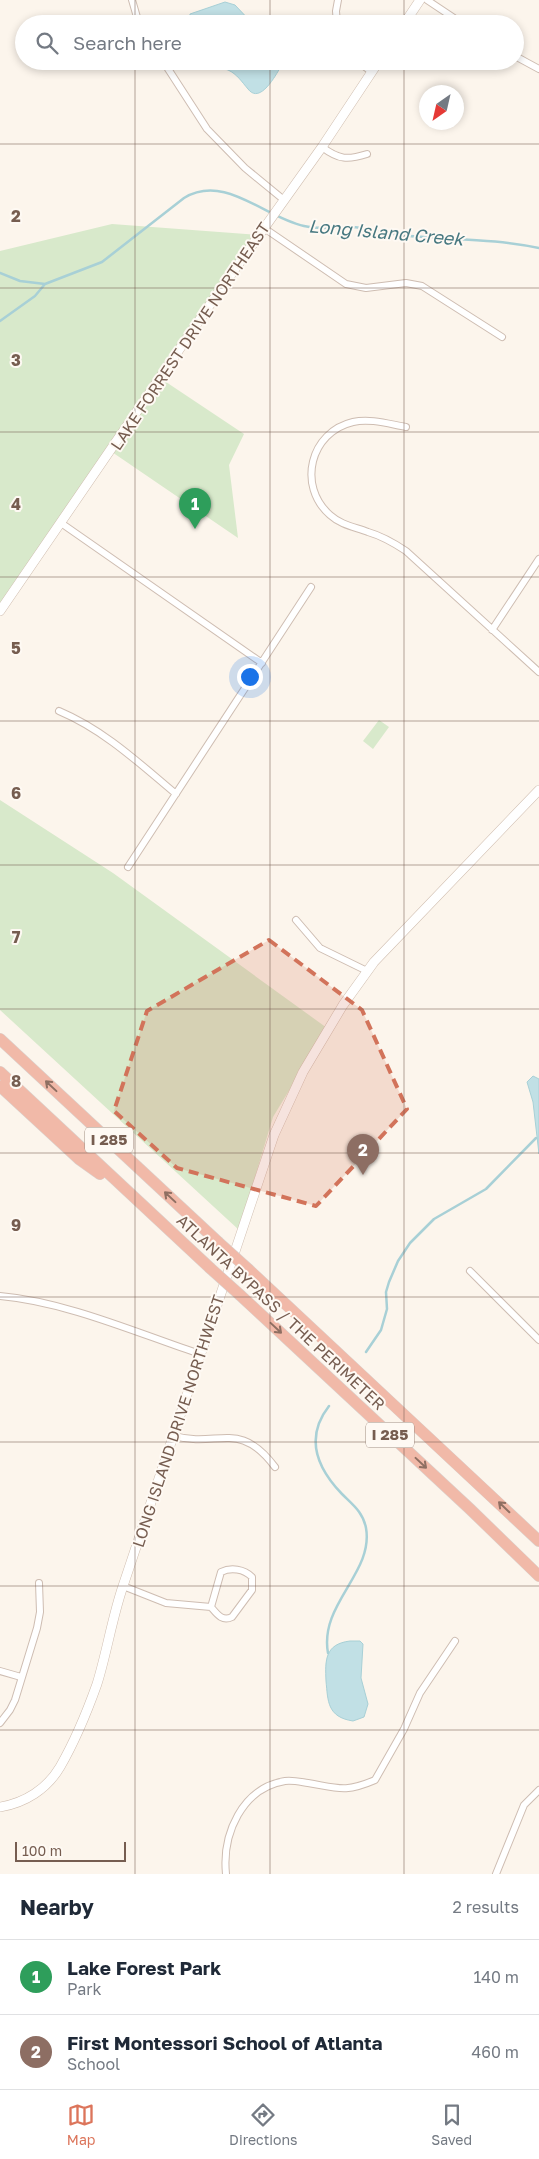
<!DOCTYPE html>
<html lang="en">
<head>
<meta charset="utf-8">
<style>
  body { margin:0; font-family:"Golos Text",sans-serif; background:#f6f6f7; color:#1f2937 }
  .compass { position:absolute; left:419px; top:85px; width:45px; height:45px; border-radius:50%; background:#fff; box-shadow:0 2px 8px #0003; rotate:214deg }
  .scale { position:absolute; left:15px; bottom:12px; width:111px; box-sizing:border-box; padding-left:5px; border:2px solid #765d50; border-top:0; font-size:14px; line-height:18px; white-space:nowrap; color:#765d50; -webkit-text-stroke:4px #fef9f3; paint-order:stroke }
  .you { position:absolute; left:249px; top:676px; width:18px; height:18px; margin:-12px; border:4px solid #fff; border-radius:50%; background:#1a73e8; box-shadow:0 0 0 8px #1a73e833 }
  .badge { display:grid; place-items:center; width:32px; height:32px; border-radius:50%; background:#dc755b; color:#fff; font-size:16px; font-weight:700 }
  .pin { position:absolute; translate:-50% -41px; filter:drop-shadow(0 1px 2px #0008) }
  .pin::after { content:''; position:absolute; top:26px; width:18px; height:15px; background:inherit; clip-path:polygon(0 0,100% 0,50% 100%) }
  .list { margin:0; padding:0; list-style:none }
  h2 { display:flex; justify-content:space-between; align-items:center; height:65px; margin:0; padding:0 20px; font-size:21px }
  h2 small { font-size:16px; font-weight:400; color:#747a83 }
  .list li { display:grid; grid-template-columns:32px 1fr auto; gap:15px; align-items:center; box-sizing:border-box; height:75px; padding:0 20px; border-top:1px solid #e0e1e3 }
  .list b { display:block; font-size:19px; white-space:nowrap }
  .list p { margin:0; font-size:16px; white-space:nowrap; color:#747a83 }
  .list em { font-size:16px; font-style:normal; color:#747a83 }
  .icon { flex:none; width:28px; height:28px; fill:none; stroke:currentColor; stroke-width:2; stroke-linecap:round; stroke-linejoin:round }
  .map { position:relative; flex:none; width:539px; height:1874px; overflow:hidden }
  .search { position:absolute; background:#fff; box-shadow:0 2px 8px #0003; left:15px; right:15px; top:15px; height:55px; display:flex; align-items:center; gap:12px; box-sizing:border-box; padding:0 18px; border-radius:28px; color:#747a83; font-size:19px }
  .sheet { height:215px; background:#fff }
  nav { display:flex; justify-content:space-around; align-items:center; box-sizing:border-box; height:70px; border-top:1px solid #e0e1e3; background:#fff; font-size:14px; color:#747a83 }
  nav a { display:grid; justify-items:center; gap:2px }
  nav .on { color:#dc755b }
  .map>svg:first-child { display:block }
  .green { fill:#d8e9cb }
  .water { fill:#c1e0e5; stroke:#a8d0d6 }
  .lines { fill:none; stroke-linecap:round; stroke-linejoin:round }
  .stream { stroke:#a8d0d6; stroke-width:2.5 }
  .street-casing { stroke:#cebdb2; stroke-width:8 }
  .secondary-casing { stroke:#d0beb0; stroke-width:10 }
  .highway-casing { stroke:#d9d2ce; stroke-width:12 }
  .street { stroke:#fff; stroke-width:6 }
  .secondary { stroke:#fff; stroke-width:9 }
  .highway { stroke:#f1b9a8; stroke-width:11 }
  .highway-bridge-casing { stroke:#d9d2ce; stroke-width:12; stroke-linecap:butt }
  .highway-bridge { stroke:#f1b9a8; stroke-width:11 }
  .oneway { stroke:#8f6f62 }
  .marked { fill:#d2735a; fill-opacity:0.2; stroke:#d2735a; stroke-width:4; stroke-dasharray:10 6; stroke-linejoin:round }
  .grid { fill:none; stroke:#765d50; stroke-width:1; stroke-opacity:0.55 }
  .labels { text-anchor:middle; stroke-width:4; stroke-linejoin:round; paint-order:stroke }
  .shield { fill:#fef9f3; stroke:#9f8c81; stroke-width:1 }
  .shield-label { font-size:15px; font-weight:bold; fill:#765d50 }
  .street-label { font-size:16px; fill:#765d50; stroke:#fef9f3 }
  .water-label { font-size:18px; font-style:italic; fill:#477880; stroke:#fef9f3 }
  .grid-label { font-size:16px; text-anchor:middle; font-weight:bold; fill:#765d50; stroke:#fef9f3; stroke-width:4; stroke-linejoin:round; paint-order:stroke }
</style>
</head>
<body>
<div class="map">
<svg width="539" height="1874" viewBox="0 0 539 1874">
  <rect width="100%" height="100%" fill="#fcf5ec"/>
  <path class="green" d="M112,224L259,235L160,378L244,434L229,465L238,538L109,450L0,606V251Z
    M379,720L389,727L373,749L363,741Z
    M0,800L113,873L327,1028L273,1117L239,1230L0,1010Z"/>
  <path class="water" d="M225,2L235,5L253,24H189L190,14Z
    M199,61H284C278,71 261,106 248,89C242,82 237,74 228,70C218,66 207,70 199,61Z
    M533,1076L539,1079V1154L533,1102L527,1082Z
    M350,1641H360L363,1644L361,1678L368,1704L364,1717L353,1721C327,1717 328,1701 326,1681C325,1660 325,1644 350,1641Z"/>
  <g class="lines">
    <path class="stream" d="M0,273L20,281L45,284L102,262L184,198C225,173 265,218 304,226C320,230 334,227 350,227C366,227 383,233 399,235C445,240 493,238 539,248
      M0,321L35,296L45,284
      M366,1352L381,1330L387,1309L386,1292L389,1282L398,1261L410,1243L434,1219L486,1189L536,1138
      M328,1653C319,1604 374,1573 366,1528C363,1512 353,1505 342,1494C317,1468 304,1438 329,1406"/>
    <defs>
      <path id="street" d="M132,0L139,24
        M427,0L463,24
        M337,24L336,11L338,0
        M515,56L539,69
        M163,61L207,129L245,168L284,200
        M357,61L372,72
        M322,147C339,160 348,160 367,154
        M264,228L346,284L366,288L406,283L422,286L502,337
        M406,427C389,424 370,418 353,422C310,432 297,486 330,515C341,525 355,527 368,532C382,536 394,543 406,551L539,672
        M61,523L262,663
        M492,630L539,559
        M59,711C104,730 139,763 176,794
        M128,867L311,587
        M296,920L320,948L367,971
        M470,1271L539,1340
        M0,1296C67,1302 137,1333 200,1354
        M174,1436C219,1448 239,1419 275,1467
        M123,1586L166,1603L211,1607L221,1572C231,1567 244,1569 252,1577V1590L232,1617C222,1622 217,1614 211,1607
        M0,1671L21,1677
        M0,1723L10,1710L15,1700L37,1628L40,1612L39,1583
        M226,1874C222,1834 242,1788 285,1781C293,1780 301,1782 308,1783C338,1788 345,1793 375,1780L404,1729L420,1693L455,1641
        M496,1874L524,1805L539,1790"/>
      <path id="secondary" d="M404,24L420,0
        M0,611L220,290L322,147L379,61
        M0,1807C25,1803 47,1789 60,1767C75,1741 87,1712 97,1684C107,1652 112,1618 123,1586C174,1436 223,1285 274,1135L303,1072L343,1005L374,962L539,790"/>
      <path id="highway" d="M0,1039L218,1242
        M0,1072L210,1268
        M0,1086L79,1159L100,1174
        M248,1269L539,1541
        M240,1295L470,1509L539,1576"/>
    </defs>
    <use href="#street" class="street-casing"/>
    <use href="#secondary" class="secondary-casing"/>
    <use href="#highway" class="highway-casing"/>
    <use href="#street" class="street"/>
    <use href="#secondary" class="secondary"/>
    <use href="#highway" class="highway"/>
    <defs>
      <path id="highway-bridge" d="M218,1242L248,1269
        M210,1268L240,1295"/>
    </defs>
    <use href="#highway-bridge" class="highway-bridge-casing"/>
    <use href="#highway-bridge" class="highway-bridge"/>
  </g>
  <defs><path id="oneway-shaft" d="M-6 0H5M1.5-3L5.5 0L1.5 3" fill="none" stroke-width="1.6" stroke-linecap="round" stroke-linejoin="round" transform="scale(1.25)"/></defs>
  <g class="oneway">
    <use href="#oneway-shaft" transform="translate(51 1086) rotate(-137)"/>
    <use href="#oneway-shaft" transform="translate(170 1197) rotate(-137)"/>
    <use href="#oneway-shaft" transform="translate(276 1328) rotate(43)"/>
    <use href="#oneway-shaft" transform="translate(421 1463) rotate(43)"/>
    <use href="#oneway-shaft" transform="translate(504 1507) rotate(-136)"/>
  </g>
  <path class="marked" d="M269,940L362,1010L407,1109L316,1206L177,1168L114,1111L147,1011Z"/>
  <path class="grid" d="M135,0V24M270,0V24M404,0V24M135,61V1874M270,61V1874M404,61V1874M0,144H539M0,288H539M0,432H539M0,577H539M0,721H539M0,865H539M0,1009H539M0,1153H539M0,1297H539M0,1442H539M0,1586H539M0,1730H539"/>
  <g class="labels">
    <g class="shield">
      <rect x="85" y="1127.5" width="48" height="25" rx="4"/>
      <rect x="366" y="1422.5" width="48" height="25" rx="4"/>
    </g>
    <g class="shield-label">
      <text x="109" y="1145">I 285</text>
      <text x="390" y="1440">I 285</text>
    </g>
    <g class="street-label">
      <text transform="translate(190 336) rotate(-56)" y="6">LAKE FORREST DRIVE NORTHEAST</text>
      <text transform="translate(281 1312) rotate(43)" y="6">ATLANTA BYPASS / THE PERIMETER</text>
      <text transform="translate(178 1421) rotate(-72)" y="6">LONG ISLAND DRIVE NORTHWEST</text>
    </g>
    <g class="water-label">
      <text transform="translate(386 233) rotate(5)" y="6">Long Island Creek</text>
    </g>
  </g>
  <g class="grid-label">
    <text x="16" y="222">2</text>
    <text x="16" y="366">3</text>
    <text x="16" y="510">4</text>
    <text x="16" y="654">5</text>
    <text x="16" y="799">6</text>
    <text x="16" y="943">7</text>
    <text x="16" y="1087">8</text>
    <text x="16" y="1231">9</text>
  </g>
</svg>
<svg class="compass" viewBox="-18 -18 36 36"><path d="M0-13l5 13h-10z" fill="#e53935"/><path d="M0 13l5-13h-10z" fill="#747a83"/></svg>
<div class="scale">100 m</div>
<div class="you"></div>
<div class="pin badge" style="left:195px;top:529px;background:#2e9e5b">1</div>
<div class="pin badge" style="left:363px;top:1175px;background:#8d6e63">2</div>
<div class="search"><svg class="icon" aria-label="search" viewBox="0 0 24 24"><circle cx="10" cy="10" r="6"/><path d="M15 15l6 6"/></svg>Search here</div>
</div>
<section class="sheet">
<h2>Nearby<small>2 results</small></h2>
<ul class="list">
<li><span class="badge" style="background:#2e9e5b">1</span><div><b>Lake Forest Park</b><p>Park</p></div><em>140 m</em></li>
<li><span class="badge" style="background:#8d6e63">2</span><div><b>First Montessori School of Atlanta</b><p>School</p></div><em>460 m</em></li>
</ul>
</section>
<nav>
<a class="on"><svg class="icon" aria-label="map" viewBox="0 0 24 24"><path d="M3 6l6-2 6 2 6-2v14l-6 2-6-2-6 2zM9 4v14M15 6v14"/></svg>Map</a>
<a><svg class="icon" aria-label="directions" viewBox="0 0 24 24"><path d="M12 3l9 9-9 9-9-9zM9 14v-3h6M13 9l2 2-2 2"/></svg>Directions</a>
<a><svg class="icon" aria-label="saved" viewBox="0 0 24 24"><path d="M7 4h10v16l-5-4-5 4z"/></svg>Saved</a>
</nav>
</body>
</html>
